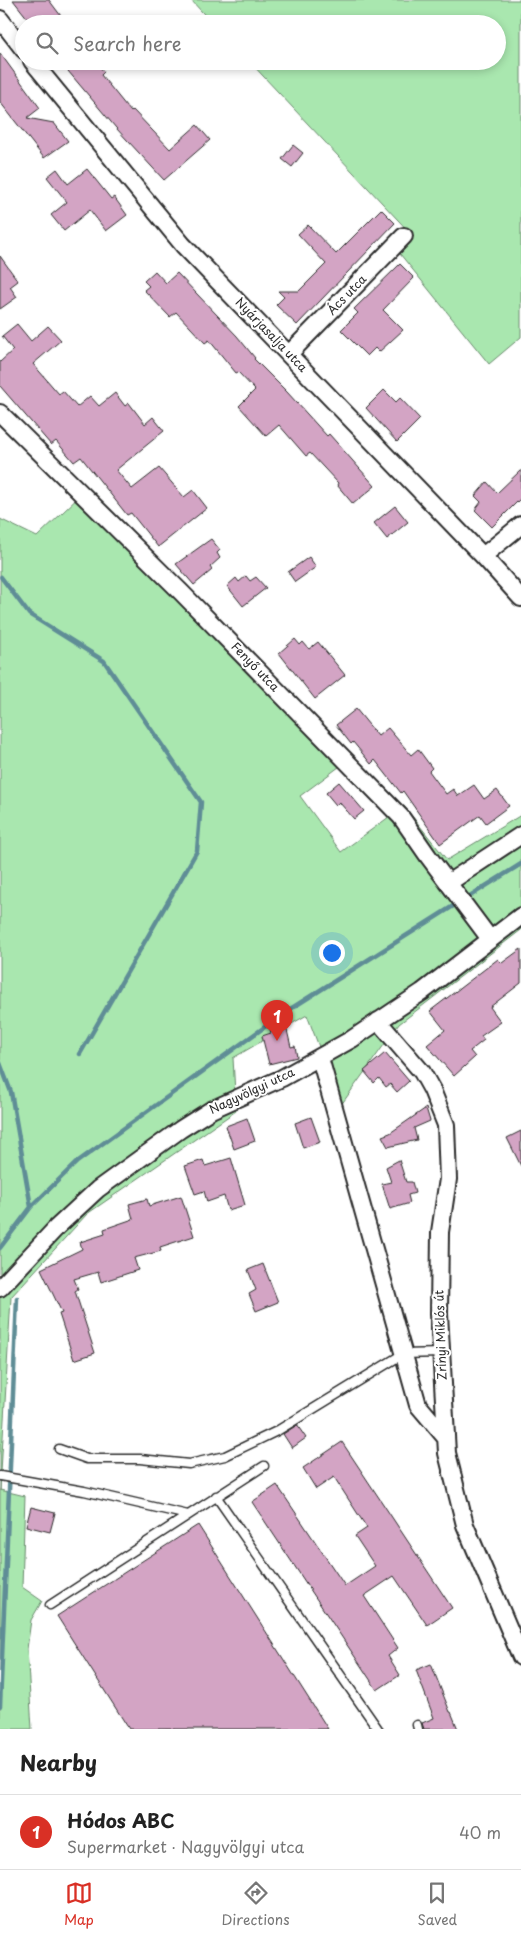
<!DOCTYPE html>
<html lang="en">
<head>
<meta charset="utf-8">
<style>
  body { margin:0; font-family:"Playpen Sans",sans-serif; background:#f6f6f6; color:#222 }
  .you { position:absolute; left:331px; top:952px; width:18px; height:18px; margin:-12px; border:4px solid #fff; border-radius:50%; background:#1a73e8; box-shadow:0 0 0 8px #1a73e833 }
  .badge { display:grid; place-items:center; width:32px; height:32px; border-radius:50%; background:#d93025; color:#fff; font-size:16px; font-weight:700 }
  .pin { position:absolute; translate:-50% -41px; filter:drop-shadow(0 1px 2px #0008) }
  .pin::after { content:''; position:absolute; top:26px; width:18px; height:15px; background:inherit; clip-path:polygon(0 0,100% 0,50% 100%) }
  .list { margin:0; padding:0; list-style:none }
  h2 { display:flex; justify-content:space-between; align-items:center; height:65px; margin:0; padding:0 20px; font-size:21px }
  h2 small { font-size:16px; font-weight:400; color:#767676 }
  .list li { display:grid; grid-template-columns:32px 1fr auto; gap:15px; align-items:center; box-sizing:border-box; height:75px; padding:0 20px; border-top:1px solid #e0e0e0 }
  .list b { display:block; font-size:19px; white-space:nowrap }
  .list p { margin:0; font-size:16px; white-space:nowrap; color:#767676 }
  .list em { font-size:16px; font-style:normal; color:#767676 }
  .icon { flex:none; width:28px; height:28px; fill:none; stroke:currentColor; stroke-width:2; stroke-linecap:round; stroke-linejoin:round }
  .map { position:relative; flex:none; width:521px; height:1729px; overflow:hidden }
  .search { position:absolute; background:#fff; box-shadow:0 2px 8px #0003; left:15px; right:15px; top:15px; height:55px; display:flex; align-items:center; gap:12px; box-sizing:border-box; padding:0 18px; border-radius:28px; color:#767676; font-size:19px }
  .sheet { height:140px; background:#fff }
  nav { display:flex; justify-content:space-around; align-items:center; box-sizing:border-box; height:70px; border-top:1px solid #e0e0e0; background:#fff; font-size:14px; color:#767676 }
  nav a { display:grid; justify-items:center; gap:2px }
  nav .on { color:#d93025 }
  .map>svg:first-child { display:block }
  .green { fill:#a9e7af; stroke:#6a896d }
  .lines { fill:none; stroke-linecap:round; stroke-linejoin:round }
  .stream { stroke:#5e8d96; stroke-width:4.5 }
  .building { fill:#d3a4c4; stroke:#2b2b2b }
  .lane-casing { stroke:#2b2b2b; stroke-width:11 }
  .street-casing { stroke:#2b2b2b; stroke-width:20 }
  .lane { stroke:#fff; stroke-width:8 }
  .street { stroke:#fff; stroke-width:16 }
  .labels { text-anchor:middle; stroke-width:4; stroke-linejoin:round; paint-order:stroke }
  .street-label { font-size:12px; fill:#2b2b2b; stroke:#fff }
</style>
</head>
<body>
<div class="map">
<svg width="521" height="1729" viewBox="0 0 521 1729">
  <rect width="100%" height="100%" fill="#fff"/>
  <filter id="ink" filterUnits="userSpaceOnUse"><feTurbulence type="fractalNoise" baseFrequency=".02" numOctaves="2"/><feDisplacementMap in="SourceGraphic" scale="10" xChannelSelector="R" yChannelSelector="G"/><feConvolveMatrix kernelMatrix="1 2 1 2 8 2 1 2 1" color-interpolation-filters="sRGB"/></filter>
  <g filter="url(#ink)">
    <path class="green" d="M191,0H521V337L489,364L400,254L413,236L249,61H497V24H213Z
      M87,489L351,758L300,796L341,852L404,806L447,860L521,815V930L399,1024L341,1105L307,1015L233,1058L236,1111L87,1214L11,1297L0,1490L25,1496L22,1587L42,1601L31,1620L27,1649L32,1729H0V519L37,537Z"/>
    <g class="lines">
      <path class="stream" d="M1,577L29,614L104,661L201,802L197,851L80,1054
        M465,899L521,864
        M0,1063L11,1092L31,1207
        M0,1248L31,1207L77,1162L284,1013L458,903
        M0,1706L17,1298"/>
    </g>
    <path class="building" d="M13,0H49L67,24H32Z
      M0,53L40,108L27,118L54,123L68,141L44,158L0,102Z
      M79,61H95L104,72L101,75L131,112L133,110L170,149L197,125L210,140L164,180L116,128L68,71Z
      M293,145L303,153L292,167L282,159Z
      M57,169L68,184L87,169L111,199L114,197L127,215L106,231L90,210L64,231L51,215L67,202L47,177Z
      M381,209L395,223L297,325L276,305L284,297L278,291H299L326,264L298,234L308,225L336,254Z
      M0,256L18,281L10,287L17,297L0,309Z
      M400,264L414,278L383,310L403,330L379,352L375,348L367,356L341,330L358,313L354,309Z
      M155,271L166,283L177,273L237,336L255,358L254,359L287,392L327,436L329,434L375,486L353,504L337,485L338,483L310,453L306,456L279,425L266,436L239,406L255,390L238,372L236,373L209,340L205,343L176,312L170,317L144,290L149,286L144,281Z
      M17,324L31,341L48,326L61,340L33,364L59,394L63,391L77,407L90,396L99,406L115,393L125,406L129,403L145,424L153,417L164,431L116,470L132,489L159,468L184,497L193,490L207,508L158,547L131,513L127,515L81,457L74,462L56,441L51,445L0,386V362L13,350L2,336Z
      M384,390L396,402L400,398L420,419L397,442L366,408Z
      M521,470V498L492,527L475,510L481,502L475,496L487,482L497,493Z
      M395,506L408,522L387,539L374,523Z
      M211,539L220,550L217,553L220,558L210,567L212,570L194,585L176,564Z
      M309,557L316,567L295,582L288,572Z
      M246,576L250,581L256,577L266,588L243,606L227,586L236,578L239,582Z
      M295,639L300,645L303,642L309,649L318,642L345,675L315,699L279,653Z
      M356,709L378,736L388,728L411,755L418,749L432,768L429,771L446,794L453,789L458,796L474,785L484,799L497,790L509,806L486,823L480,815L440,844L403,791L401,793L375,760L371,764L353,742L351,744L336,725Z
      M339,782L364,811L354,819L339,802L336,805L326,793Z
      M521,949V983L490,1007L501,1022L481,1036L484,1040L470,1051L475,1057L454,1076L427,1045L445,1030L430,1011L498,959L502,963Z
      M286,1026L291,1047L295,1046L297,1057L269,1064L262,1036L271,1033L270,1029Z
      M385,1053L409,1081L397,1092L390,1084L386,1087L379,1078L374,1083L364,1071Z
      M426,1108L430,1121L414,1128L417,1140L388,1147L382,1136L390,1133Z
      M311,1117L320,1142L303,1148L295,1123Z
      M247,1118L255,1141L234,1149L226,1126Z
      M521,1131V1166L507,1138Z
      M231,1158L245,1205L228,1210L224,1196L207,1202L204,1191L195,1194L185,1166L203,1160L205,1166Z
      M399,1160L406,1182H412L415,1193L408,1195L410,1203L390,1209L382,1184L391,1182L386,1167Z
      M181,1196L194,1236L160,1247L161,1251L134,1258L138,1270L101,1282L98,1272L74,1279L78,1289L75,1291L95,1353L74,1360L59,1314L62,1313L41,1269L82,1249L80,1242L105,1234L104,1229L133,1219L129,1204L147,1199L149,1206Z
      M263,1264L278,1302L256,1311L249,1294L256,1290L248,1270Z
      M297,1425L306,1438L292,1448L283,1434Z
      M342,1442L452,1608L427,1625L394,1576L364,1596L398,1648L388,1656L400,1675L377,1690L252,1502L277,1485L345,1586L375,1566L355,1536L367,1528L334,1477L316,1489L303,1468Z
      M31,1507L55,1513L50,1532L26,1526Z
      M198,1525L328,1729H129L57,1616Z
      M431,1664L450,1712H451L458,1729H424L422,1723L434,1718L416,1670Z"/>
    <g class="lines">
      <defs>
        <path id="lane" d="M59,1449L87,1459H140L189,1464L225,1456L277,1431L403,1354L441,1353
          M0,1476L84,1491L188,1515
          M216,1496L378,1729
          M50,1605L264,1466
          M417,1725L418,1729"/>
        <path id="street" d="M0,19L24,50
          M32,61L183,245L483,556L521,598
          M289,354L404,236
          M0,413L181,592L401,817L428,856L490,939
          M483,556L521,525
          M448,883L521,835
          M378,1021L422,1072L432,1090L446,1125L448,1179L440,1232L439,1314L447,1453L465,1525L521,1657
          M320,1058L418,1405L446,1438
          M0,1288L57,1227L98,1189L181,1129L211,1110L282,1078L352,1039L422,992L521,916"/>
      </defs>
      <use href="#lane" class="lane-casing"/>
      <use href="#street" class="street-casing"/>
      <use href="#lane" class="lane"/>
      <use href="#street" class="street"/>
    </g>
  </g>
  <g class="labels">
    <g class="street-label">
      <text transform="translate(347 295) rotate(-46)" y="4">Ács utca</text>
      <text transform="translate(271 335) rotate(46)" y="4">Nyárjasalja utca</text>
      <text transform="translate(255 667) rotate(46)" y="4">Fenyő utca</text>
      <text transform="translate(252 1091) rotate(-25)" y="4">Nagyvölgyi utca</text>
      <text transform="translate(441 1335) rotate(-92)" y="4">Zrínyi Miklós út</text>
    </g>
  </g>
</svg>
<div class="you"></div>
<div class="pin badge" style="left:277px;top:1041px">1</div>
<div class="search"><svg class="icon" aria-label="search" viewBox="0 0 24 24"><circle cx="10" cy="10" r="6"/><path d="M15 15l6 6"/></svg>Search here</div>
</div>
<section class="sheet">
<h2>Nearby<small></small></h2>
<ul class="list">
<li><span class="badge">1</span><div><b>Hódos ABC</b><p>Supermarket · Nagyvölgyi utca</p></div><em>40 m</em></li>
</ul>
</section>
<nav>
<a class="on"><svg class="icon" aria-label="map" viewBox="0 0 24 24"><path d="M3 6l6-2 6 2 6-2v14l-6 2-6-2-6 2zM9 4v14M15 6v14"/></svg>Map</a>
<a><svg class="icon" aria-label="directions" viewBox="0 0 24 24"><path d="M12 3l9 9-9 9-9-9zM9 14v-3h6M13 9l2 2-2 2"/></svg>Directions</a>
<a><svg class="icon" aria-label="saved" viewBox="0 0 24 24"><path d="M7 4h10v16l-5-4-5 4z"/></svg>Saved</a>
</nav>
</body>
</html>
